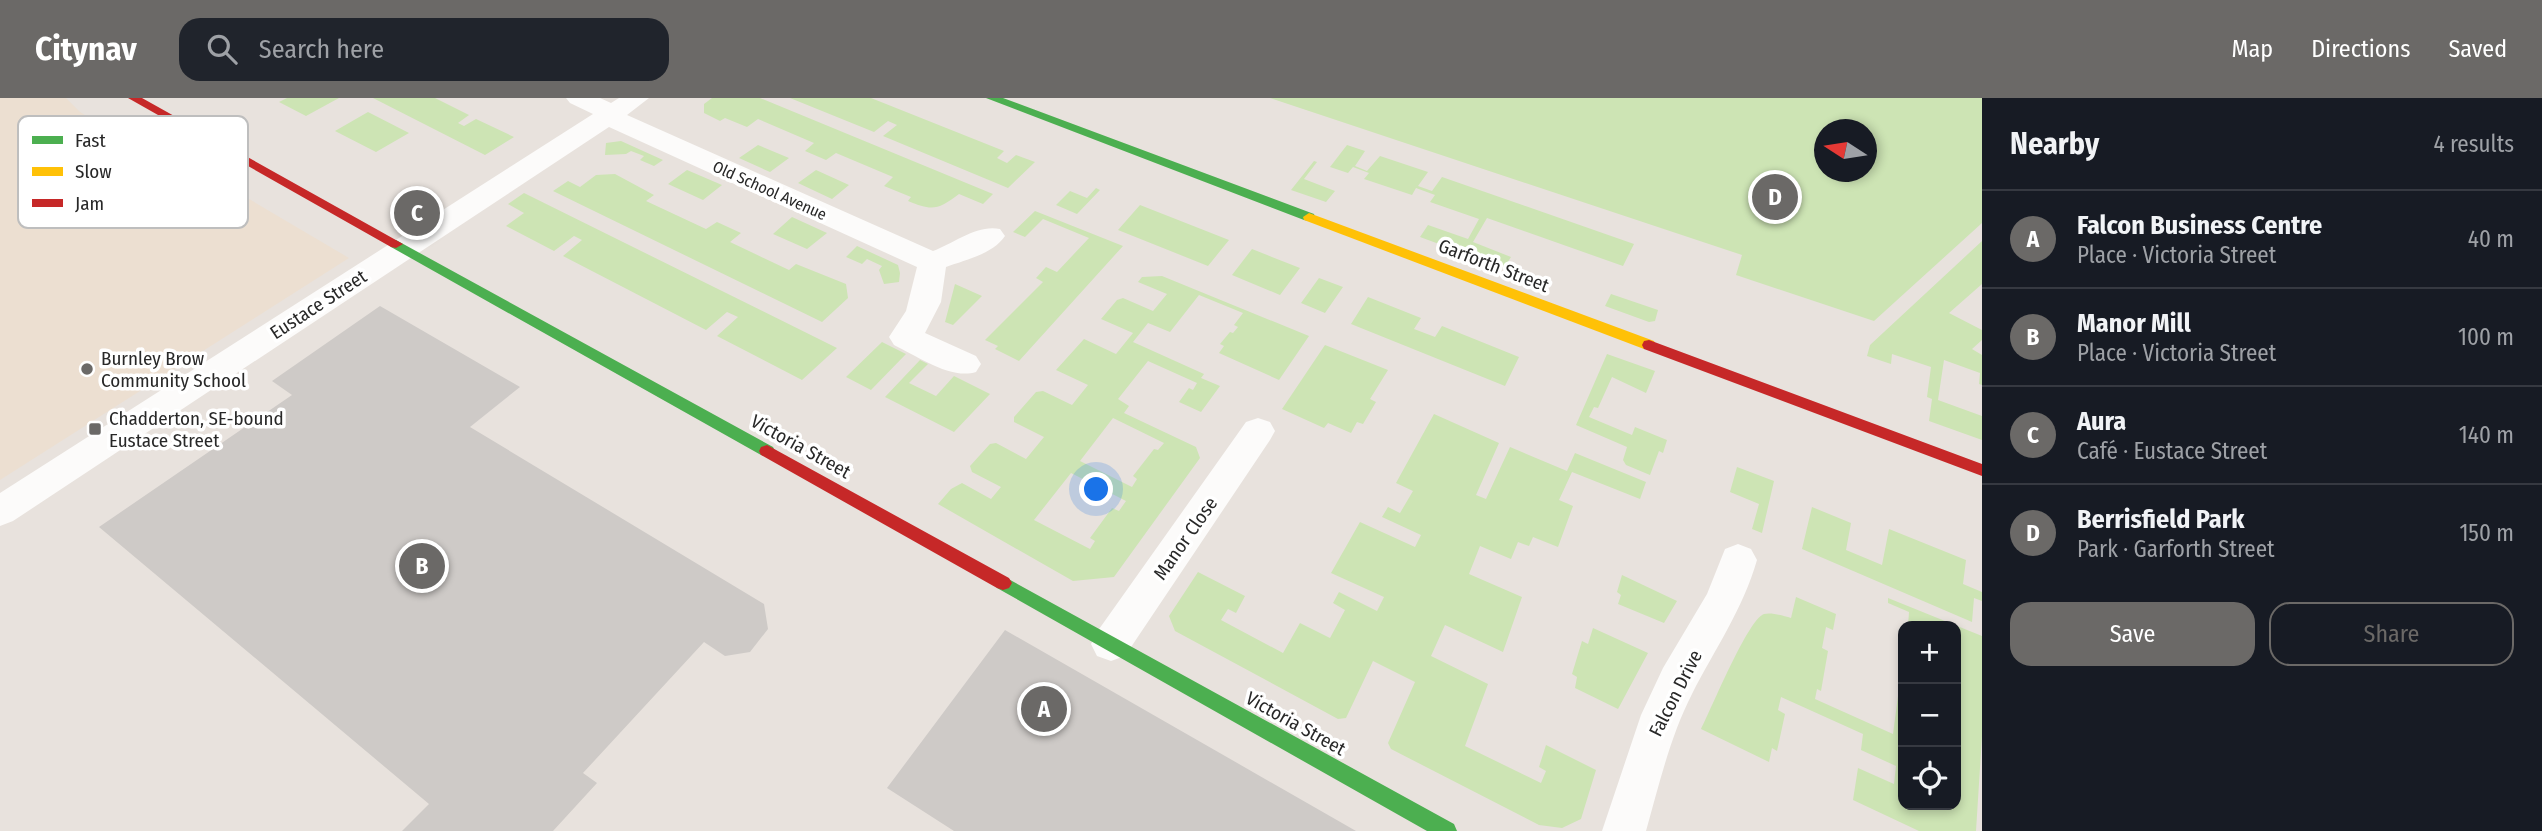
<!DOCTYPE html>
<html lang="en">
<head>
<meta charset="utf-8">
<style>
  body { margin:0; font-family:"Fira Sans Condensed",sans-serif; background:#20242c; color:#f1f3f6 }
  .controls { position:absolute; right:21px; bottom:21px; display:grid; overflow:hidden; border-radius:14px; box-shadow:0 4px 10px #0003 }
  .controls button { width:63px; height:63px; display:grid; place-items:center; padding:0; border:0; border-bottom:2px solid #363941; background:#171b24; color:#f1f3f6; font:35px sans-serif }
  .compass { position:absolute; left:1814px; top:21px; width:63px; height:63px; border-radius:50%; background:#171b24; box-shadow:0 4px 10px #0003; rotate:282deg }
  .you { position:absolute; left:1097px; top:392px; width:24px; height:24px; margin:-18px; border:5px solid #fff; border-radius:50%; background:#1a73e8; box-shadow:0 0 0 10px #1a73e833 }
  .badge { display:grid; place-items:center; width:46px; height:46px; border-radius:50%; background:#6b6967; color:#fff; font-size:23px; font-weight:700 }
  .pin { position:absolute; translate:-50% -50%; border:4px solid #fff; box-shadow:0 2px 7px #0006 }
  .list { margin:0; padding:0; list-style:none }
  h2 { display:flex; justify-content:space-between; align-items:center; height:91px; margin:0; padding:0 28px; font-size:30px }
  h2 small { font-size:23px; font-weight:400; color:#9ea1a6 }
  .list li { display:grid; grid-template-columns:46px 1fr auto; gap:21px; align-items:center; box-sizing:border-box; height:98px; padding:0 28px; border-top:2px solid #363941 }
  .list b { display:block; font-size:26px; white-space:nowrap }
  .list p { margin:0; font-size:23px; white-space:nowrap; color:#9ea1a6 }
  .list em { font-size:23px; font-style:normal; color:#9ea1a6 }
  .actions { display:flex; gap:14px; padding:21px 28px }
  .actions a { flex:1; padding:16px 0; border:2px solid #6b6967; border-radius:21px; text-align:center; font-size:24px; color:#6b6967 }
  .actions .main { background:#6b6967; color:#fff }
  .icon { flex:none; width:38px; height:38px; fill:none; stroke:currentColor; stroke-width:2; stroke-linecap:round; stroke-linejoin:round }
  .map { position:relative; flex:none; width:1982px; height:733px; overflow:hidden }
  header { display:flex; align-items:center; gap:42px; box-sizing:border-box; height:98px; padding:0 35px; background:#6b6967; color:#fff }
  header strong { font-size:33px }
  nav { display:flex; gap:38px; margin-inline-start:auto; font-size:24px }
  .search { width:490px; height:63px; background:#20242c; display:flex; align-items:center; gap:18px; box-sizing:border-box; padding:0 24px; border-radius:21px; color:#9ea1a6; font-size:26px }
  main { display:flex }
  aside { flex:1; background:#171b24 }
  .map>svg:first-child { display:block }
  .education { fill:#ecdfd1 }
  .green { fill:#cde4b4; fill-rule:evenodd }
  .building { fill:#cecac7 }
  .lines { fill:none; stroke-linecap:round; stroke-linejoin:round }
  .street { fill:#fcfbfa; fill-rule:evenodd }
  .fast { fill:#4caf50; fill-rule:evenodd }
  .slow { fill:#ffc107; fill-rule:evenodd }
  .jam { fill:#c62828; fill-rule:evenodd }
  .poi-dot { fill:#6b6967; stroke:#fff; stroke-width:2.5 }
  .labels { text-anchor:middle; stroke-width:7; stroke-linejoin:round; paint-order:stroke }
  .far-street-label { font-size:16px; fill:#282828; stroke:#fff }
  .street-label { font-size:19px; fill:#282828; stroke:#fff }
  .poi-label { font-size:19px; fill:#282828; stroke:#fff; text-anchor:start }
  .key { fill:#fff; stroke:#bebebe; stroke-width:2 }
  .key-label { font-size:19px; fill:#282828 }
</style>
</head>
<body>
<header>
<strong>Citynav</strong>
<div class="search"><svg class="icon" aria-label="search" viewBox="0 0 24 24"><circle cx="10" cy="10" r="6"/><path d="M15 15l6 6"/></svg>Search here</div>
<nav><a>Map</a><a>Directions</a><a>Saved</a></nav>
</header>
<main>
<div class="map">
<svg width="1982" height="733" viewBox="0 0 1982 733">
  <rect width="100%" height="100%" fill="#e8e2dd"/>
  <path class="education" d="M0,0H66L80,14L146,54L189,66L202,73L203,88L210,93L219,98H244L349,160L0,382Z"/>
  <path class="green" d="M287,0H339L306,18L279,4Z
    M373,0H435L469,17L458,25L464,28L476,21L514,39L485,57Z
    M712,0H760L993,96L983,106L959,96C938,112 932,113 908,103L911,99L884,88L893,79L836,55L826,62L805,53L814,45L758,21L747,29L725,20L720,23L704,15V6Z
    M790,0H871L1004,53L997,60L1007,65L1016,57L1035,64L1008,90L883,38L897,27L888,23L874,34Z
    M1270,0H1982V125L1874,223L1736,177L1742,157ZM1825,32H1867V74H1825Z
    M368,14L409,35L376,54L335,33Z
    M621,43L663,62L654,68L640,62L644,58L631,53L626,56L605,57L606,45Z
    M758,47L789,60L770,74L739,60Z
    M1347,47L1365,53L1355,68L1367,73L1380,58L1428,74L1418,88L1432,93L1442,79L1634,146L1623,168L1487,120L1473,144L1511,159L1504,170L1420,139L1428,127L1468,141L1479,121L1430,104L1435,97L1416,90L1412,97L1364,81L1369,75L1353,69L1348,75L1330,69Z
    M1314,63L1317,64L1304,81L1335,93L1326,104L1291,92Z
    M687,72L722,87L703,102L668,86Z
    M816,72L849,87L832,101L798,85Z
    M615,76L654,97L646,103L706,131L717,124L741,135L730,144L789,172L796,166L846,186L848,200L822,224L553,93L568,83L580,89L596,77Z
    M1096,90L1100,92L1077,116L1056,107L1070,93L1087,100Z
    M524,95L837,250L802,282L717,238L738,219L727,214L706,232L563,158L582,142L574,138L554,153L506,128L524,115L508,106Z
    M1140,107L1229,142L1208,168L1118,132Z
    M1035,113L1123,148L1019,263L995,251L998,248L985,242L1043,184L1036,180L1046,169L1057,174L1089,140L1043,121L1025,139L1013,134Z
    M792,119L827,135L807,151L773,136Z
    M1982,143V186L1949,215L1982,232V242L1972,251L1982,257V287L1979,286L1980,275L1944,262L1938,302L1982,318V342L1929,323L1932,301L1927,299L1931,269L1892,256L1891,266L1867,258L1870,247Z
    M857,148L898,167L900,175L899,184L884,186L879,172L882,168L867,161L862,166L846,159Z
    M1252,151L1300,170L1280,197L1232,177Z
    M1162,178L1309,238L1279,282L1219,255L1224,248L1220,246L1230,234L1233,235L1238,229L1234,227L1243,215L1199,197L1170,234L1148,225L1133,244L1204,276L1201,280L1220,288L1201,314L1179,304L1189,290L1193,292L1197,285L1148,263L1118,301L1129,308L1124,315L1196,349L1200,360L1114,479L1073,483L938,406L951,391L962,385L991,401L1001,389L972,374L970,368L990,346L996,345L1026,361L1044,339L1014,324V319L1036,294L1043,293L1072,307L1088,287L1056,272L1084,241L1116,256L1133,235L1101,221L1117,202L1123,200L1153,213L1167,196L1138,184L1142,179ZM1113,320L1164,345L1158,352L1154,351L1133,378L1137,381L1132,389L1080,363ZM1071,375L1126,403L1119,413L1112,410L1090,440L1095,443L1090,451L1034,422Z
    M1319,180L1343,189L1325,215L1301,205Z
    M955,186L982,198L953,227L945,224Z
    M1611,196L1658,212L1655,223L1649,224L1605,208Z
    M1368,199L1421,220L1414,231L1435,239L1442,228L1519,259L1505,288L1351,226Z
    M882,244L906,256L871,292L846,279Z
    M1325,247L1388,272L1370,301L1376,304L1363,326L1357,324L1351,335L1328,325L1324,330L1282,311Z
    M1607,256L1655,273L1646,295L1612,279L1598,310L1594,309L1589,319L1632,337L1635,329L1667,342L1663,355L1659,353L1650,377L1626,367L1623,362L1627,349L1576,327Z
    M920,262L928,266L909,285L936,298L954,278L990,296L954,334L885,299Z
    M1434,316L1499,345L1476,397L1486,401L1510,349L1567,373L1575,355L1646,384L1640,401L1572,374L1559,402L1573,408L1558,449L1533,439L1529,448L1518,444L1511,461L1480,448L1469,476L1522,499L1503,554L1445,527L1431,558L1488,586L1465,648L1541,685L1546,673L1539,669L1546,647L1596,672L1581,721L1562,730L1539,727L1391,651L1388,645L1415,584L1373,563L1346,620L1338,621L1175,533L1169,518L1198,474L1245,498L1236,515L1228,511L1221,522L1283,555L1300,525L1330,540L1345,512L1333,505L1339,494L1377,513L1384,499L1331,475L1360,424L1415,449L1421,437L1382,419L1388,409L1400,415L1413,393L1396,385Z
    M1737,369L1774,383L1762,435L1752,431L1759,406L1730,394Z
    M1812,409L1851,425L1846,452L1882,467L1889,431L1966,462L1963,486L1982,494V503L1974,500L1972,524L1802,451Z
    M1622,477L1677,503L1664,525L1618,506L1621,497L1617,494Z
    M1796,499L1836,516L1833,532L1826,529L1822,550L1828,553L1821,593L1817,591L1815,601L1893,636L1903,560V707H1956V528H1908L1909,514L1888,505V500L1982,538V638L1976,733H1919L1853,702L1858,670L1894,686L1896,668L1861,652L1863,636L1781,599L1778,612L1785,616L1777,653L1772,650L1769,664L1701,631C1711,612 1748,521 1764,516C1772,514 1783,518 1791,520Z
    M1593,530L1648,555L1618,611L1575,590L1577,579L1572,576L1582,543L1588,546Z"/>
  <path class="building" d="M380,208L520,289L470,329L764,506L768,531L750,554L725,558L704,544L583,675L597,685L553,733H402L429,706L99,429L292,297L272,283Z
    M1005,532L1356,733H954L887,690Z"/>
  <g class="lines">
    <path class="street" d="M566,0H600L611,5L619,0H649L627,17L933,153C954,145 978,126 1000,131L1005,138C993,156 965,162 946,169L941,204L925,235L976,258L981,266L976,274C951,282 917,258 894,247L889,239L906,213L917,169L609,29L13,423L0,428V395L593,16L570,5Z
      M1258,320L1270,324L1275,333L1270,342L1125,558L1111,563L1097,558L1091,546L1097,534L1246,324Z
      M1738,446L1751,451L1757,462C1743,511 1715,551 1692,596C1670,639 1659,687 1646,733H1602L1641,617L1663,570L1707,496L1725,451Z"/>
    <path class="fast" d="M986,0H1003L1314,116L1315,119L1309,123L1304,122Z
      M396,142L773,349L775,353L773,357H761L391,149L389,146Z
      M1003,478L1454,726L1457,733H1427L997,490L994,485L997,480Z"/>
    <path class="slow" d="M1309,115L1654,243L1656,247L1654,251H1644L1304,122L1303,119Z"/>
    <path class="jam" d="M128,0H142L403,146L396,150L391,149Z
      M1649,242L1982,366V378L1644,251L1642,247L1644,243Z
      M767,347L1009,480L1012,485L1009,490L1003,492L997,490L761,357L759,353L761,349Z"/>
  </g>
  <g class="poi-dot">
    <circle cx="87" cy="271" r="7"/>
    <rect x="88" y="324" width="14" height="14" rx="3.5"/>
  </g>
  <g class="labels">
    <g class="far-street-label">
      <text transform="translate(770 92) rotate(24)" y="6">Old School Avenue</text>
    </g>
    <g class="street-label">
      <text transform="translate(1494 167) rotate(21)" y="7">Garforth Street</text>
      <text transform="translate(318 206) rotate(-33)" y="7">Eustace Street</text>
      <text transform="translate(801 348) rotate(29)" y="7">Victoria Street</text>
      <text transform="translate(1185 440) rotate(-55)" y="7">Manor Close</text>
      <text transform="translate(1675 595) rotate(-63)" y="7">Falcon Drive</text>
      <text transform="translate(1296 625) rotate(29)" y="7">Victoria Street</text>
    </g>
    <g class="poi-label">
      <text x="101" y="267">Burnley Brow<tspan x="101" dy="22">Community School</tspan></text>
      <text x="109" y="327">Chadderton, SE-bound<tspan x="109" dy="22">Eustace Street</tspan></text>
    </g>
  </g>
  <rect x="18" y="18" width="230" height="112" rx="10" class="key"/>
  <rect x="32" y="38" width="31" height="8" fill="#4caf50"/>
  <rect x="32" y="69" width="31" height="9" fill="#ffc107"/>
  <rect x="32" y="101" width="31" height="8" fill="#c62828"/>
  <g class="key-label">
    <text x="75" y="49">Fast</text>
    <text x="75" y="80">Slow</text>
    <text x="75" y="112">Jam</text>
  </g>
</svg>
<div class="controls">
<button>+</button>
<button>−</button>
<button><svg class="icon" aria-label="locate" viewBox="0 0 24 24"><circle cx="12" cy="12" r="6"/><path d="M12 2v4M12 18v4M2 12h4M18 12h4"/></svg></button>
</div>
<svg class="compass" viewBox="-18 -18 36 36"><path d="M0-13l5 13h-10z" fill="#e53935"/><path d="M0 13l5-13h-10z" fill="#9ea1a6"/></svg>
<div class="you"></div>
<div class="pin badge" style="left:1044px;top:611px">A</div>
<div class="pin badge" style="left:422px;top:468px">B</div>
<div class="pin badge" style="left:417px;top:115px">C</div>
<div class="pin badge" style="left:1775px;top:99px">D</div>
</div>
<aside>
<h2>Nearby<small>4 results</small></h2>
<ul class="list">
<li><span class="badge">A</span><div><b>Falcon Business Centre</b><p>Place · Victoria Street</p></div><em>40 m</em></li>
<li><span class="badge">B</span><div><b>Manor Mill</b><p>Place · Victoria Street</p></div><em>100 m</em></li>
<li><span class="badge">C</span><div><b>Aura</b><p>Café · Eustace Street</p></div><em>140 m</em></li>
<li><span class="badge">D</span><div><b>Berrisfield Park</b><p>Park · Garforth Street</p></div><em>150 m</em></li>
</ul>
<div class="actions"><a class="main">Save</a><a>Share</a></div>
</aside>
</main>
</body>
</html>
